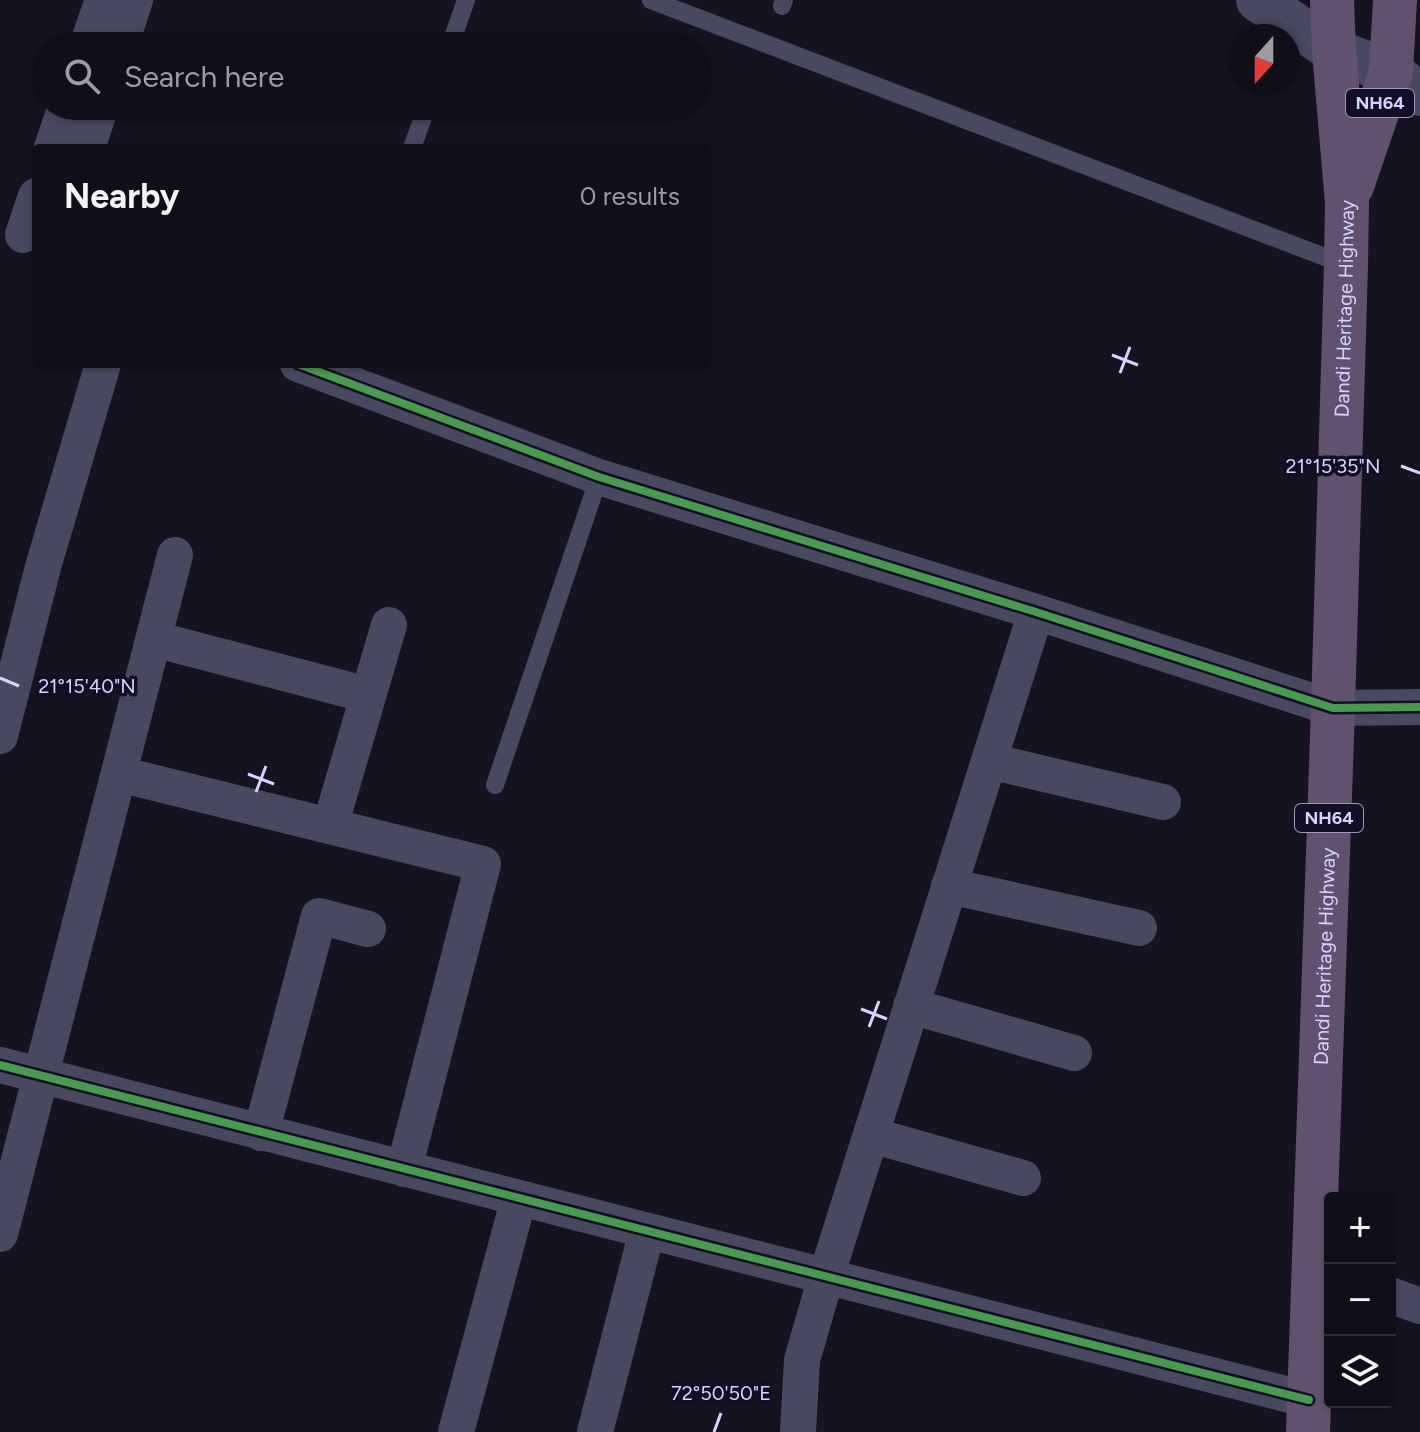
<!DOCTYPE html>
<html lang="en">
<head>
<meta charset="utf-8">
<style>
  body { margin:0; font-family:Figtree,sans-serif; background:#1e1c25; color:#f1f3f6 }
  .controls { position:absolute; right:24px; bottom:24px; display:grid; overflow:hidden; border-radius:8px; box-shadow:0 2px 6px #0004 }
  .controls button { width:72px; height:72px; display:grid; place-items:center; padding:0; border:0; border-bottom:2px solid #302e37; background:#100e18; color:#f1f3f6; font:40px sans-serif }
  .compass { position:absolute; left:1228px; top:24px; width:72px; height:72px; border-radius:50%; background:#100e18; box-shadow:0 2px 6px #0004; rotate:201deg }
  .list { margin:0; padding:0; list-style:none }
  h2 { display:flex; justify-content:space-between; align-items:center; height:104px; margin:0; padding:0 32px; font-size:34px }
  h2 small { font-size:26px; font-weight:400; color:#9c9ca2 }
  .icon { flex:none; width:44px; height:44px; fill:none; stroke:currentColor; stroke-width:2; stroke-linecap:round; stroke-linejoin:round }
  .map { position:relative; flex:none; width:1420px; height:1432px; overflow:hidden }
  .search { position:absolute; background:#100e18; box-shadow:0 2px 6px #0004; left:32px; top:32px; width:680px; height:88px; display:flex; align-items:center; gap:20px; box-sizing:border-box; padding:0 28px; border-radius:44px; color:#9c9ca2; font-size:30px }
  .panel { position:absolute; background:#100e18; box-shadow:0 2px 6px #0004; left:32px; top:144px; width:680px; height:224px; border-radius:8px }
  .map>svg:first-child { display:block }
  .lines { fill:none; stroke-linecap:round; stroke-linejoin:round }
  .service { stroke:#494861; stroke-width:18 }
  .minor { stroke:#494861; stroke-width:36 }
  .tertiary { stroke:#494861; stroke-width:44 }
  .trunk { stroke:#62516e; stroke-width:44 }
  .cycleway-casing { stroke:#120e25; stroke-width:13 }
  .cycleway { stroke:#469c4c; stroke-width:8 }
  .ticks { fill:none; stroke:#d7d2ff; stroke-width:3 }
  .labels { text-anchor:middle; stroke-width:7; stroke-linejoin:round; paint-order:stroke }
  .shield { fill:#120e25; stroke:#9c97be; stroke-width:2 }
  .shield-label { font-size:18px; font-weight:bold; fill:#d7d2ff }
  .street-label { font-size:20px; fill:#d7d2ff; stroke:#120e25 }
  .ticks-label { font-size:20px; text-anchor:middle; fill:#d7d2ff; stroke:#120e25; stroke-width:7; stroke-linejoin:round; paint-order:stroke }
</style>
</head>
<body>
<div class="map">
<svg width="1420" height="1432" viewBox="0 0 1420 1432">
  <rect width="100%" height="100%" fill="#161320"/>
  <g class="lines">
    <path class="service" d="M651,0L1346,265
      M782,6L784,0
      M450,46L466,0
      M412,148L427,106
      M495,785L599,477"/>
    <path class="minor" d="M87,46L103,0
      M120,46L135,0
      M52,148L66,106
      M87,148L101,106
      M23,235L36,196
      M298,364L599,477L1036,612L1333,708L1420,707
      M154,639L368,695
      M0,736L43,567L103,364
      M989,761L1163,802
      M119,774L483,864L404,1169
      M330,826L389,625
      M949,886L1139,928
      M911,1006L1074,1053
      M0,1065L1309,1400
      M261,1133L319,916L368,929
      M871,1135L1023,1178
      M0,1234L175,555
      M1390,1295L1420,1306
      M456,1432L519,1198
      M595,1432L647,1231
      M798,1432L802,1360L826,1277L1036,612"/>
    <path class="tertiary" d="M1258,0L1334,51L1391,72L1420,94"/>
    <g class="trunk">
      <path d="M1352,186L1391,72L1395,0"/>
      <path id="s1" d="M1308,1432L1333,708L1346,265L1347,203L1334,51L1332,0"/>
    </g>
    <defs>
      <path id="cycleway" d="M298,364L599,477L1036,612L1333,708L1420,707
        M0,1065L1309,1400"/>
    </defs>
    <use href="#cycleway" class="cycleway-casing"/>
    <use href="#cycleway" class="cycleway"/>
  </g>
  <path class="ticks" d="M1112,355L1138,365M1120,373L1130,347M1401,466L1420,473M0,678L19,686M248,774L274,784M256,792L266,766M861,1009L887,1019M869,1027L879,1001M714,1432L721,1413"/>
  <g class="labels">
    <g class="shield">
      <rect x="1346" y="89" width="68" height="28" rx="6"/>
      <rect x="1295" y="804" width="68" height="28" rx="6"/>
    </g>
    <g class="shield-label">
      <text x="1380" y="109">NH64</text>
      <text x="1329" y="824">NH64</text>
    </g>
    <g class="street-label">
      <text dy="7" stroke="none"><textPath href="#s1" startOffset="1124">Dandi Heritage Highway</textPath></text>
      <text dy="7" stroke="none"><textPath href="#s1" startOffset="476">Dandi Heritage Highway</textPath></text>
    </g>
  </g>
  <g class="ticks-label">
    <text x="1333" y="473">21°15'35"N</text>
    <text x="87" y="693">21°15'40"N</text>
    <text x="721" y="1400">72°50'50"E</text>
  </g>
</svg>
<div class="controls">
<button>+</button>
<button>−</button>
<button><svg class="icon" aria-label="layers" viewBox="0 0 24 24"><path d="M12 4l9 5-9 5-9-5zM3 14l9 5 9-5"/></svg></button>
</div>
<svg class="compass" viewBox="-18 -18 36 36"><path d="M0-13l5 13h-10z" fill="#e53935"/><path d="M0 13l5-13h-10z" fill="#9c9ca2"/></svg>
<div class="search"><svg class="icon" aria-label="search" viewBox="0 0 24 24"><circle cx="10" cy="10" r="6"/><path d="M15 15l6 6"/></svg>Search here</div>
<section class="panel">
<h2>Nearby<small>0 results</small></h2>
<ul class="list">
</ul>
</section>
</div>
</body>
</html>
